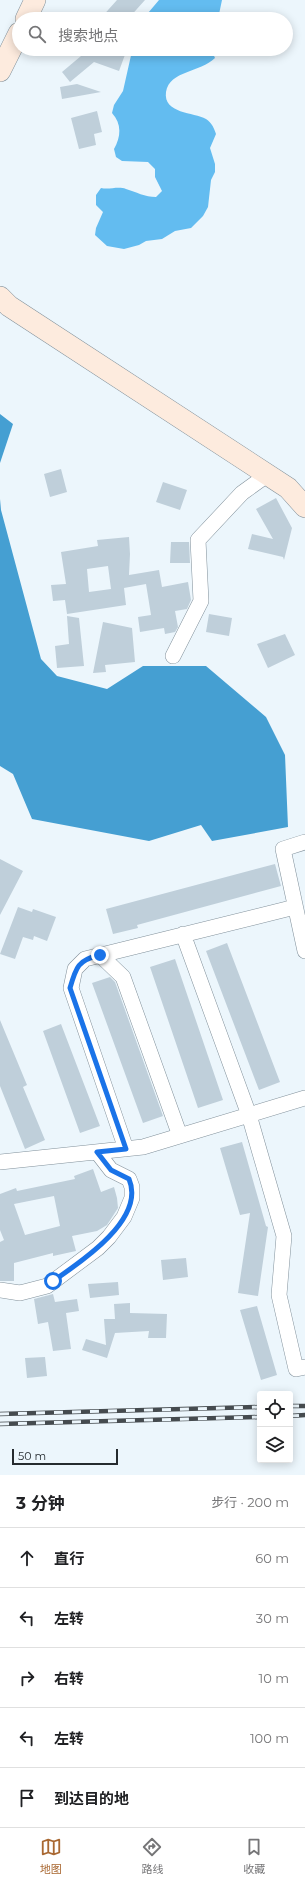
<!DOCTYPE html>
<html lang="zh">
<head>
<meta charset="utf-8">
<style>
  body { margin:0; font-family:Montserrat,"Noto Sans SC",sans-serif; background:#f2f2f2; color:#202124 }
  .controls { position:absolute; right:12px; bottom:12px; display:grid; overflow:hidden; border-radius:4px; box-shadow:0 2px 10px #0003 }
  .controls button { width:36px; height:36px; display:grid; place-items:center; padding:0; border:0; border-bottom:1px solid #e0e0e0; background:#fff; color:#202124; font:20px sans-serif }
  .scale { position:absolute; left:12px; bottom:10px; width:106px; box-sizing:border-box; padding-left:4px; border:2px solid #252b2f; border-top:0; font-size:11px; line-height:14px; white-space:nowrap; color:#252b2f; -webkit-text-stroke:3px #ecf6fc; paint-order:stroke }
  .stop { position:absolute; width:12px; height:12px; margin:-9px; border:3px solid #1a73e8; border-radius:50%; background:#fff }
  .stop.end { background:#1a73e8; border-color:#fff; box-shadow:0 1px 4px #0008 }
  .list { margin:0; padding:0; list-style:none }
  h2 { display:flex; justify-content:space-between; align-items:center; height:52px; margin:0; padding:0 16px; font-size:17px }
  h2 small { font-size:13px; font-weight:400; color:#757577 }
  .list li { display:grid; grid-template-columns:26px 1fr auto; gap:12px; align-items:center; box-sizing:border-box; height:60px; padding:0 16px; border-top:1px solid #e0e0e0 }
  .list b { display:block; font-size:15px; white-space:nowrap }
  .list em { font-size:13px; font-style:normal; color:#757577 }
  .icon { flex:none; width:22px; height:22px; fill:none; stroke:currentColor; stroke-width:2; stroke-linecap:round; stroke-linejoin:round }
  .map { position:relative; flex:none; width:305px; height:1475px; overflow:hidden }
  .search { position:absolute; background:#fff; box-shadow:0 2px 10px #0003; left:12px; right:12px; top:12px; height:44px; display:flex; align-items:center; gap:10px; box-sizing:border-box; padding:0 14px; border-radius:22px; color:#757577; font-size:15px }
  .sheet { height:352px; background:#fff }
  nav { display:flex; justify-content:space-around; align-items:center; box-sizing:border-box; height:56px; border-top:1px solid #e0e0e0; background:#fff; font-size:11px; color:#757577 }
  nav a { display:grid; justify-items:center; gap:2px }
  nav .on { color:#a96832 }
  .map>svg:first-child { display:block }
  .forest { fill:#63bcf0 }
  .water { fill:#459fd2 }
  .building { fill:#bfcfda; fill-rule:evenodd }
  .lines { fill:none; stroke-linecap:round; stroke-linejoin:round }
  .street-casing { stroke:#82919b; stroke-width:16 }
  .secondary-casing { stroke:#82919b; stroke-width:22 }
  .street { stroke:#fff; stroke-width:15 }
  .secondary { stroke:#fdebde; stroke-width:21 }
  .rail-casing { stroke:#454b4f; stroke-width:4.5 }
  .rail { stroke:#ecf6fc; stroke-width:3; stroke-dasharray:9; stroke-linecap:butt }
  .route { stroke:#1a73e8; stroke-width:5 }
</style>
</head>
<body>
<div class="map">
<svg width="305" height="1475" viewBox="0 0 305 1475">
  <rect width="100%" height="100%" fill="#ecf6fc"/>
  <path class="forest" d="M159,0H222L218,19H143Z
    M131,49H211L215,58C200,73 170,70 166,92C163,114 194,112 206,119C212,123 214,128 216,134L210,148L215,164V172L211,180L208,207L203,216L191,228L175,231L162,239L146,241L139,245L124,249L107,246L95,235L96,228L103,212L96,205V195L101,188C109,190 118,186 126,189C136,192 145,197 156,197L162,191L155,177V169L148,162L122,161L116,157L114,149C121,137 122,124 112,113L114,105L123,91L132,51Z"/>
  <path class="water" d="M0,414L13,424L0,463Z
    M0,499L1,510L41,659L57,676L107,689L143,666H206L266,717L285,755L288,827L212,841L201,825L149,841L32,819L13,774L0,766Z"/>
  <path class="building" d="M117,0H145L128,19H100Z
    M75,49H116L126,52L119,71L94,62L70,82L62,72L81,56Z
    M77,84L101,92L62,99L60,87Z
    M97,111L102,132L94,134L96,145L79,149L71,118Z
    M61,469L67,492L50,497L44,474Z
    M163,482L187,490L180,510L156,502Z
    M276,498L292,528L284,560L283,557L248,549L252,534L273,539L256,509Z
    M129,537L130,554L129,575L159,570L162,587L188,582L191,600L187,609L175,611L178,627L175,632L165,634L164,628L140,632L138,617L151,615L146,584L124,588L126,605L67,614L65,600L53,601L51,585L66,584L61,552L98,546L97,540ZM108,566L111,589L89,592L87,569Z
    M171,542H189L190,563H170Z
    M209,614L232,618L229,636L206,632Z
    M67,616L79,618L84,666L57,668L55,646L69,644Z
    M103,622L132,628L135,662L105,665L106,672L93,673Z
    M285,634L295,655L268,668L257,644Z
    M0,859L23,871L0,915Z
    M275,864L281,886L137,925L138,928L113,934L106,909Z
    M18,907L32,912L33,909L56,917L47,941L34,936L33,940L23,937L15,959L0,954Z
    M227,943L280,1082L259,1090L206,951Z
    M175,959L223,1100L198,1108L150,967Z
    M110,977L115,982L163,1116L143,1123L92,983Z
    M0,1020L27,1085L23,1087L45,1140L25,1149L0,1086Z
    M61,1024L100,1126L80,1133L43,1031Z
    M242,1142L266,1226L268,1227L258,1296L238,1293L250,1213L240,1215L220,1148Z
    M93,1169L101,1192L114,1187L117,1198L118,1208L107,1225L97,1231L72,1236L76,1251L53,1256V1253L14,1263V1281H0V1242L4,1240L0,1230V1194L16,1188L17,1191L75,1179L74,1176ZM54,1196L60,1226L25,1235L14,1204Z
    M186,1258L188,1277L163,1280L161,1260Z
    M118,1282L119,1295L90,1298L88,1284Z
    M53,1294L55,1302L77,1299L79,1311L66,1313L71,1349L53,1351L48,1322L38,1324L34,1299Z
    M130,1303V1313L167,1314L166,1338H148L149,1331L115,1333L107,1358L82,1350L86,1339L106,1345L104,1319H115L114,1304Z
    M257,1306L277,1375L261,1380L240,1310Z
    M45,1357L47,1376L27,1378L25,1358Z"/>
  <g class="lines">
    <defs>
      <path id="street" d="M173,656L201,601L198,540L242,493L267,475
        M305,842L283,849L305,951
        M183,934L249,1115L284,1236L279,1295L296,1369L305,1367
        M100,955L123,977L180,1136
        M126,1149L71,988L75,969L85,959L295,907
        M0,1162L143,1147L305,1098
        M0,1290L20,1293L47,1286L98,1248L109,1237L124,1217L132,1198V1187L129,1179L111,1170L97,1152"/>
      <path id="secondary" d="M26,19L35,0
        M0,71L19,33
        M0,297L9,306L288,488L305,507"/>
    </defs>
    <use href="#street" class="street-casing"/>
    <use href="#secondary" class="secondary-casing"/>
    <use href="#street" class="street"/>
    <use href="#secondary" class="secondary"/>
    <defs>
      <path id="rail" d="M290,1406H305
        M0,1414L260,1407
        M290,1416L305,1415
        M0,1424L260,1417"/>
    </defs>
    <use href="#rail" class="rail-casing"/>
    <use href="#rail" class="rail"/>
  </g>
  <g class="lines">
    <path class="route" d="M53,1281C81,1262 146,1219 129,1179L111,1170L97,1152L126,1149L70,988C76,967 78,960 100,955"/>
  </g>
</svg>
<div class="controls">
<button><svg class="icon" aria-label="locate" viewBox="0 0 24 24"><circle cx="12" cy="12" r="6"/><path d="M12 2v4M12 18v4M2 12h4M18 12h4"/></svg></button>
<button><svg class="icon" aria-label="layers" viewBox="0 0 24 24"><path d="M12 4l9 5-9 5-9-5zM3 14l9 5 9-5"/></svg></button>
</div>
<div class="scale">50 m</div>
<div class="stop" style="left:53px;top:1281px"></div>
<div class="stop end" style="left:100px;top:955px"></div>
<div class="search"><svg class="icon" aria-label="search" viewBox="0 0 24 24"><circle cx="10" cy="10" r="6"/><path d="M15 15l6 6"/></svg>搜索地点</div>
</div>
<section class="sheet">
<h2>3 分钟<small>步行 · 200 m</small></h2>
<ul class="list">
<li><svg class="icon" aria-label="ahead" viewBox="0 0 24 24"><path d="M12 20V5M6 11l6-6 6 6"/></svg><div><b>直行</b></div><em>60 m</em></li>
<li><svg class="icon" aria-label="left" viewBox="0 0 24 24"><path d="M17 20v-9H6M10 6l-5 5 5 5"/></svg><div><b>左转</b></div><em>30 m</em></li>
<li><svg class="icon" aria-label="right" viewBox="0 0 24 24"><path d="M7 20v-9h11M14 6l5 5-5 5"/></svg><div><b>右转</b></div><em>10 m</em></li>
<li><svg class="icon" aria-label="left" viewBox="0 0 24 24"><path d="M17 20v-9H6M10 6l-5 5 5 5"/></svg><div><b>左转</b></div><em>100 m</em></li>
<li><svg class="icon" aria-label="arrive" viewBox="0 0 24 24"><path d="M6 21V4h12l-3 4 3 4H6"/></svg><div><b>到达目的地</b></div></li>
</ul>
</section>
<nav>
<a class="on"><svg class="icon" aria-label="map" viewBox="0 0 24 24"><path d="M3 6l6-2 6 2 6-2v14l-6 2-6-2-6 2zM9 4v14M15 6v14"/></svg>地图</a>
<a><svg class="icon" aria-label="directions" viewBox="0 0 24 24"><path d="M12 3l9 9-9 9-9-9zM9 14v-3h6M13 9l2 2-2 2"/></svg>路线</a>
<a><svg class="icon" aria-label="saved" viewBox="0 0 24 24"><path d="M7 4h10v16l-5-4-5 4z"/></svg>收藏</a>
</nav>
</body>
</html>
